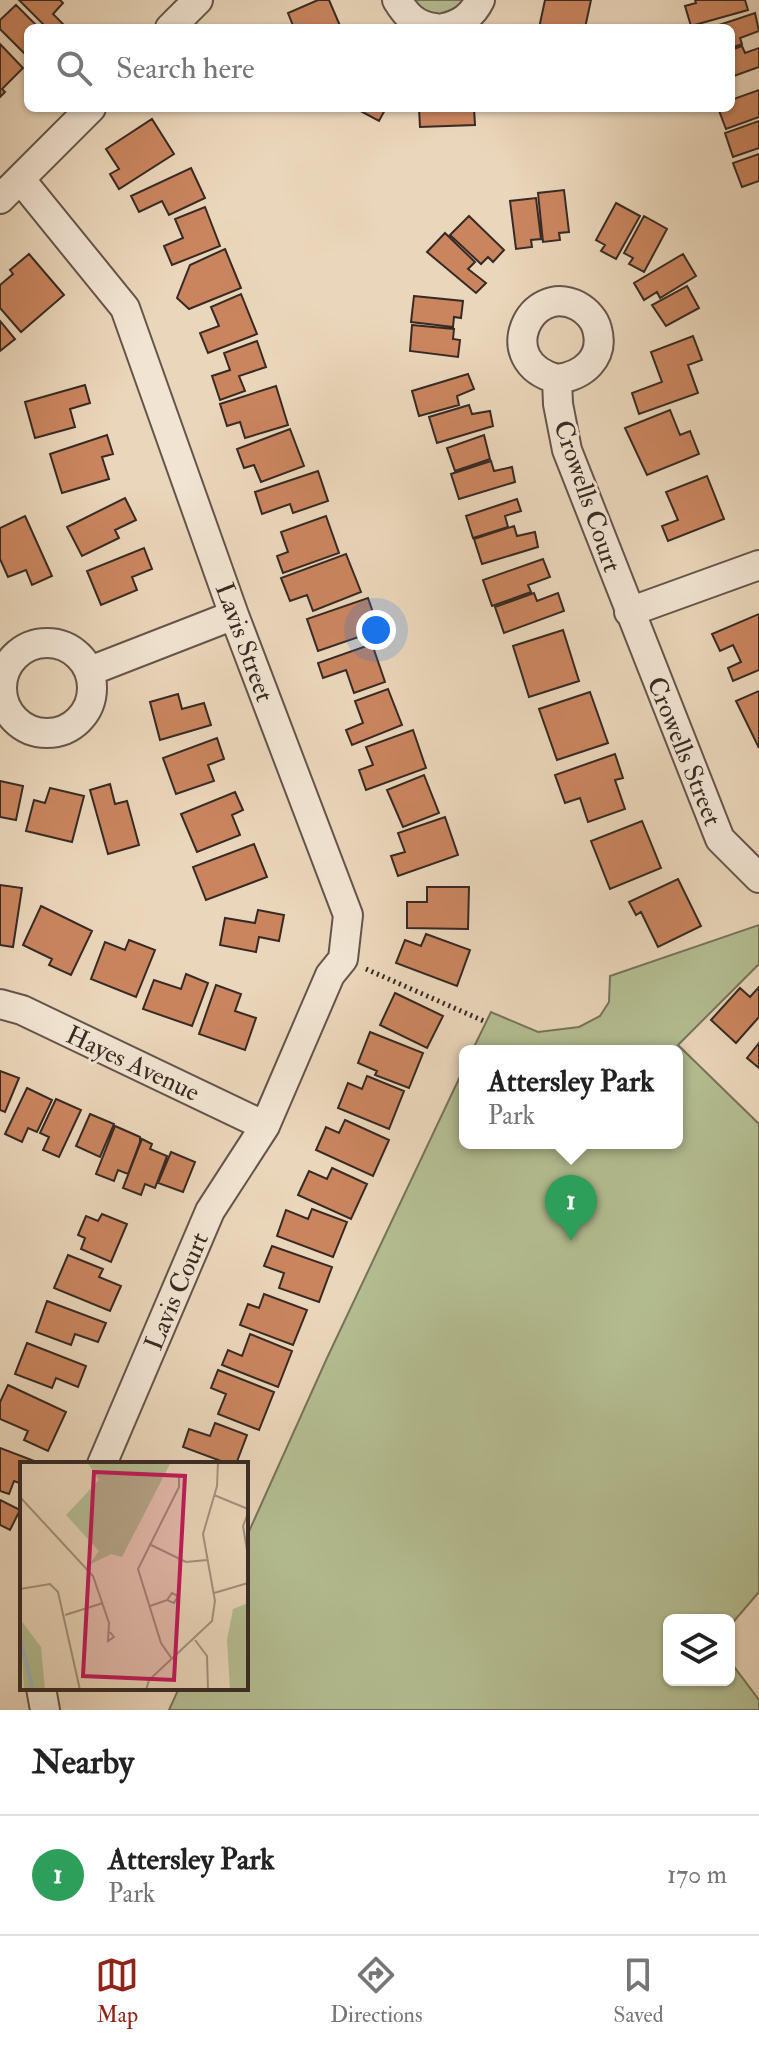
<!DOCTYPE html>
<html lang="en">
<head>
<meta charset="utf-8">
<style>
  body { margin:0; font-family:"IM FELL Double Pica",serif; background:#f6f6f6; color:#222 }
  .controls { position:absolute; right:24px; bottom:24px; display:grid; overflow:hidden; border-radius:12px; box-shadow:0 2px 6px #0004 }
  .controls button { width:72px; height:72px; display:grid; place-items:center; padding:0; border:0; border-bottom:2px solid #e0e0e0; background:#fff; color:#222; font:40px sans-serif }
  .you { position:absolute; left:376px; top:630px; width:28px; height:28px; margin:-20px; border:6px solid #fff; border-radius:50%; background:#1a73e8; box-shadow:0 0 0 12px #1a73e833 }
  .badge { display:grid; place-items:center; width:52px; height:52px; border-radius:50%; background:#8f2418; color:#fff; font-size:26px; font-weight:700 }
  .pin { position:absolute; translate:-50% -66px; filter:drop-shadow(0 2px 4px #0008) }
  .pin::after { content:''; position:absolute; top:42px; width:28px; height:24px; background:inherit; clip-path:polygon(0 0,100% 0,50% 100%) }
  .popup { position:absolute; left:459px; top:1045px; width:224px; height:104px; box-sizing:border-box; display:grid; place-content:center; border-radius:12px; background:#fff; filter:drop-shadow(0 2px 6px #0005); font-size:26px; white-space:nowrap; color:#767676 }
  .popup b { font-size:30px; color:#222 }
  .popup::after { content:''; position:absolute; left:50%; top:100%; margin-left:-16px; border:16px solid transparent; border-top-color:#fff }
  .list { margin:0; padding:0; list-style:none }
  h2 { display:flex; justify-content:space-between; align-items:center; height:104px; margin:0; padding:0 32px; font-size:34px }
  h2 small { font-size:26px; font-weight:400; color:#767676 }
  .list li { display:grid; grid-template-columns:52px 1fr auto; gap:24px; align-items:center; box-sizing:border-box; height:120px; padding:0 32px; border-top:2px solid #e0e0e0 }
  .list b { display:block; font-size:30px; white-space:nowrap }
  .list p { margin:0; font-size:26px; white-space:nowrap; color:#767676 }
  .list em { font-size:26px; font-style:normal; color:#767676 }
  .icon { flex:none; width:44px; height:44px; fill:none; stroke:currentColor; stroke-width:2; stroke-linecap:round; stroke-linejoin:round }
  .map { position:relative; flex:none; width:759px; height:1710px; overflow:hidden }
  .search { position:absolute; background:#fff; box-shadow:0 2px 6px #0004; left:24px; right:24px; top:24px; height:88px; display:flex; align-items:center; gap:20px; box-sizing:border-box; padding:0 28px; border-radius:12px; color:#767676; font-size:30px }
  .sheet { height:224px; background:#fff }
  nav { display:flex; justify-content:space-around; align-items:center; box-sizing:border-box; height:112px; border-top:2px solid #e0e0e0; background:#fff; font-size:22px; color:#767676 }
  nav a { display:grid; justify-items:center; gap:4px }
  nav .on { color:#8f2418 }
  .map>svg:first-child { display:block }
  .green { fill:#b4be92; stroke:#76745b; stroke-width:2 }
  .building { fill:#ca855f; stroke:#372a24; stroke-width:2 }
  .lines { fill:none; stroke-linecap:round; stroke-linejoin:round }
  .minor-casing { stroke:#64554a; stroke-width:32 }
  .path { stroke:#372a24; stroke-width:5; stroke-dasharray:2 4; stroke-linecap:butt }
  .minor { stroke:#f1e4d2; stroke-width:28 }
  .labels { text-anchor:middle; stroke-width:6; stroke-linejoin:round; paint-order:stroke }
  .street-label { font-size:26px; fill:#372a24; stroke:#f1e4d2 }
  .inset-river { fill:none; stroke:#9db6bb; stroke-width:4 }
  .inset-road { fill:none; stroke:#a2917e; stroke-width:2 }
  .view { fill:#c2185b; fill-opacity:0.15; stroke:#c2185b; stroke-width:4 }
  .inset-edge { fill:none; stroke:#372a24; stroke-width:4 }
</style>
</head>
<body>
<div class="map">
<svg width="759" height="1710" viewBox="0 0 759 1710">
  <rect width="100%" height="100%" fill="#ead6ba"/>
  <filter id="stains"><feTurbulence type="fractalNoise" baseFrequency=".0025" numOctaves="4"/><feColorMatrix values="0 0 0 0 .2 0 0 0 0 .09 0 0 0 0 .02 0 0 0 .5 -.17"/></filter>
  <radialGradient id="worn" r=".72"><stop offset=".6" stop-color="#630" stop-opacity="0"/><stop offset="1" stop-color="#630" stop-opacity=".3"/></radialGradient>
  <path class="green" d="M409,0H468L464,7L434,18Z
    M759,925V964L678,1045L759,1124V1592L729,1627V1620H669V1680H729V1660L759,1700V1710H169L179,1688H246V1538L327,1358L465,1066V1143H677V1051H472L491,1012L538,1032L579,1027L600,1016L609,1002L610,976Z"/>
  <path class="building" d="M19,0H60L63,3L53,14L66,27L47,28Z
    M318,0H329L341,28H294L288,13Z
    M545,0H591L585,28H539Z
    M695,0H745L748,10L691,26L685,6L696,3Z
    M16,5L39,28H28V57L0,29V20Z
    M755,13L759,31L740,38L742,44L731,48V28H710Z
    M0,44L23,68L2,89L5,92L0,97Z
    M742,46L745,53L759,48V67L731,77V50Z
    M759,90V117L726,129L718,108H731V100Z
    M355,108H386L379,121Z
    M419,108H474L475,125L420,127Z
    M152,119L174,154L119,189L110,174L119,169L106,149Z
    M759,121V148L733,157L725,133Z
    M759,154V181L742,187L733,163Z
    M191,168L205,198L169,215L162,201L139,212L131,196Z
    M564,190L569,232L559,233L560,240L543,242L538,193Z
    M536,198L541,239L531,240L532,247L516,249L510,201Z
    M616,203L640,216L616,259L601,251L605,245L596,240Z
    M205,207L220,246L172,265L164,246L183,238L175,219Z
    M469,216L504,250L493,262L488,257L481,264L450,235Z
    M644,216L667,229L644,272L629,264L633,258L624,253Z
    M445,233L475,262L468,269L486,283L476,293L427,252Z
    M225,249L241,288L189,309L177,298L190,265Z
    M29,254L64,295L21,332L0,308V285L13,274L10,270Z
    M683,254L696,276L660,298L657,292L644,300L634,283Z
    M687,286L699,308L666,326L652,305Z
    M241,294L257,334L208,353L200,333L219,326L211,307Z
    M414,296L463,301L461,318L454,317L453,327L411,322Z
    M0,321L15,339L0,351Z
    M412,325L454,329L453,339L460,340L458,357L410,351Z
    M693,336L702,360L688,365L698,393L639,414L632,393L662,382L651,352Z
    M257,341L266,367L239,376L245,391L220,400L212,376L230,370L224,353Z
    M468,374L474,389L457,396L459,405L419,416L412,391Z
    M85,385L90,403L70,409L75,427L35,438L25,402Z
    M276,386L288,425L245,438L240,422L227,426L220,404Z
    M469,405L472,414L490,411L493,426L437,443L429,417Z
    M670,410L680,435L690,431L699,454L647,475L625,428Z
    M290,429L304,466L261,482L254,465L244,468L237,449Z
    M107,435L113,454L102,457L109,479L62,493L50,454Z
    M484,435L490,459L455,471L447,448Z
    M491,461L494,471L512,467L515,482L459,499L451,474Z
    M318,471L328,501L293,513L290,504L262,514L255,492Z
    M707,476L724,519L668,541L662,526L678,520L666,492Z
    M125,498L136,520L115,530L119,538L82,556L67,527Z
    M517,499L521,511L505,516L508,527L473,538L466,516Z
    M25,516L52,576L32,585L26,570L8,577L0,559V528Z
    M326,516L339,553L283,573L277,556L288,552L281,532Z
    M514,526L517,536L535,532L538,547L482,564L474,539Z
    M144,548L152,569L132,577L137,590L101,605L87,571Z
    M346,554L361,592L313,611L307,595L290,601L281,578Z
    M543,559L550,577L528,585L531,592L492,606L483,580Z
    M534,593L537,601L558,593L564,611L504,633L495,607Z
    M368,598L379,630L318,651L307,619Z
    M759,614V670L733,681L728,668L741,662L733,645L720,651L712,634Z
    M563,630L579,681L529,697L513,646Z
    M372,644L385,682L354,693L346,670L323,678L318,663Z
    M388,689L402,725L352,745L346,730L363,723L355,701Z
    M759,691V748L736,701Z
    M590,692L608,743L557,760L539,709Z
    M178,694L182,709L204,703L211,725L160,740L150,702Z
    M413,730L426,768L366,790L359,770L373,765L366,747Z
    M217,738L224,759L208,765L214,781L176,794L163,758Z
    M615,754L623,778L615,780L625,809L588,822L580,798L565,803L555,775Z
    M424,775L439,813L403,827L387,790Z
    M0,781L23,786L16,820L0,817Z
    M110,784L115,804L127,801L139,845L108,854L90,790Z
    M50,788L84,796L72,842L26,831L34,800L45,803Z
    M235,792L243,810L232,815L240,835L197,852L181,814Z
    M445,817L458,855L398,876L391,856L405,852L398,833Z
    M642,821L661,868L610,889L591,841Z
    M254,844L267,877L206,900L193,867Z
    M678,879L701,926L658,947L641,912L636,915L629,902Z
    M0,885L22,888L13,947L0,945Z
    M427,887H469L468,929L407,928V902H427Z
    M41,906L92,931L71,975L49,965L52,959L23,945Z
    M258,910L284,915L279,941L259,937L256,952L220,945L225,918L255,923Z
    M426,934L470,950L457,986L396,963L405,940L421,946Z
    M129,940L155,950L136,997L91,979L105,942L125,950Z
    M186,974L208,983L192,1026L143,1009L154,980L181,989Z
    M216,985L241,994L235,1011L256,1018L245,1050L199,1034Z
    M759,987V1017L736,1043L711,1020L740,988L750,997Z
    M395,993L443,1016L427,1048L380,1025Z
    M370,1032L423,1053L409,1088L375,1075L377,1071L358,1063Z
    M759,1043V1068L747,1058Z
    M0,1071L19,1078L5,1112L0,1110Z
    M367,1076L404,1091L389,1129L338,1108L348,1083L362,1089Z
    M27,1088L52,1100L37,1132L28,1128L22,1142L5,1134Z
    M56,1099L81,1110L59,1157L43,1150L49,1137L40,1133Z
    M90,1114L114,1124L100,1157L76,1146Z
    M345,1120L389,1140L373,1176L316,1150L326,1127L339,1133Z
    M115,1126L140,1137V1142L128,1174L118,1170L114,1181L96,1174Z
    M142,1139L152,1144L150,1149L167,1156L155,1188L145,1184L141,1195L123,1188Z
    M171,1152L195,1162L183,1192L158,1183Z
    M332,1168L367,1184L351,1219L298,1195L309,1171L327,1179Z
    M312,1209L347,1222L333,1257L277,1236L286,1210L308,1219Z
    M102,1214L127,1224L111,1262L81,1249L85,1238L78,1235L86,1216L98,1221Z
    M272,1246L332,1267L319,1302L279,1288L284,1273L264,1266Z
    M68,1255L103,1269L99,1277L121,1286L110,1311L54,1288Z
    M264,1294L307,1310L293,1345L240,1325L248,1304L259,1308Z
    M47,1301L106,1323L98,1342L75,1334L71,1345L36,1332Z
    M250,1334L292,1351L278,1387L222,1365L228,1350L242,1356Z
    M27,1343L86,1366L78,1387L56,1378L52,1388L15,1374Z
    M218,1370L274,1392L259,1430L218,1414L226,1394L211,1388Z
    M8,1385L66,1412L48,1451L24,1440L28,1431L0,1419V1402Z
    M215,1423L247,1435L236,1464H229L183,1447L189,1429L210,1436Z
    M0,1448L42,1464H22V1484L14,1481L9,1494L0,1491Z
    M0,1500L20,1510L10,1530L0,1525Z"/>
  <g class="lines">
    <defs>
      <path id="minor" d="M397,0C406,15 416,26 435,28
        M170,28L198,0
        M444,28C461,24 472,16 480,0
        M21,180L125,308L234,615L348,915L343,959L330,975L265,1126L210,1211L102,1464
        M0,199L91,108
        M557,379C492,362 530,281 578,306C587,311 595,320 597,329C605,358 583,376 557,379L558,404L567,450L720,839L759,878
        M629,612L759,565
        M2 688a45 45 0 1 1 90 0a45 45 0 1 1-90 0Z
        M90,671L234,615
        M0,1004L22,1010L265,1126
        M41,1688L45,1710"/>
    </defs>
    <use href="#minor" class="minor-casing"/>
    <path class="path" d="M366,969L486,1022"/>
    <use href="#minor" class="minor"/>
  </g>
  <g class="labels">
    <g class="street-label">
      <text transform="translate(588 496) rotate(71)" y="9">Crowells Court</text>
      <text transform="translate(245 642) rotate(70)" y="9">Lavis Street</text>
      <text transform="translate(685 751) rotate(68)" y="9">Crowells Street</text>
      <text transform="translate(133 1063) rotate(25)" y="9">Hayes Avenue</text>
      <text transform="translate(176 1291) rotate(-67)" y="9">Lavis Court</text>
    </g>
  </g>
  <g transform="translate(20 1462)">
    <rect width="228" height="228" fill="#ead6ba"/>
    <path d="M67,0H151L102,95L91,92L69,103L79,89L46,53L79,18ZM228,141V228H210L207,178L213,147ZM0,157L21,185L25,228H4Z" fill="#b4be92"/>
    <path class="inset-river" d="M0,175L13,228"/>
    <path class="inset-road" d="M194,33L228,47M0,35L73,114L89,161L88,179L94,175L90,170M228,51L223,64L228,94M129,82L166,100L187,98M0,127L30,122L38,130L60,228M194,131L228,121M130,144L147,138L154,141L158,134L152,131L147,138M45,153L83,141M175,178L187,194L188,228M152,197L141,181L118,107L159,25V14M126,228L129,218L192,159L195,139L183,72L197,24L198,0"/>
    <path class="view" d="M74,10L165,14L154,218L63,214Z"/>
    <rect width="228" height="228" class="inset-edge"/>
  </g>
  <rect width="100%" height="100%" filter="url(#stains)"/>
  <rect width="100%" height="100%" fill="url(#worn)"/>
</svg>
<div class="controls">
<button><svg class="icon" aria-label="layers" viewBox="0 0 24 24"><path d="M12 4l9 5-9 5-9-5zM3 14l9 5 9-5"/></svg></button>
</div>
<div class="you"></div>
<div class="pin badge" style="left:571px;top:1241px;background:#2e9e5b">1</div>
<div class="popup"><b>Attersley Park</b>Park</div>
<div class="search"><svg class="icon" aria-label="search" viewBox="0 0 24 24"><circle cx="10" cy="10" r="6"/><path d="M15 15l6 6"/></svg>Search here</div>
</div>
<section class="sheet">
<h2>Nearby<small></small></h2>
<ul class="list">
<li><span class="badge" style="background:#2e9e5b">1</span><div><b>Attersley Park</b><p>Park</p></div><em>170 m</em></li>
</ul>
</section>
<nav>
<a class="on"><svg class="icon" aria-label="map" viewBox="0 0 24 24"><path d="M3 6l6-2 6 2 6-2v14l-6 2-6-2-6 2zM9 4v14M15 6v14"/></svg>Map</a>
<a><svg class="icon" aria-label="directions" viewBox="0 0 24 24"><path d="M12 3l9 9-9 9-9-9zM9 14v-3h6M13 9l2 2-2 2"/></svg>Directions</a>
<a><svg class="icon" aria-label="saved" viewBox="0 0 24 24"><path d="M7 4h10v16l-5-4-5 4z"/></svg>Saved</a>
</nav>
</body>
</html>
